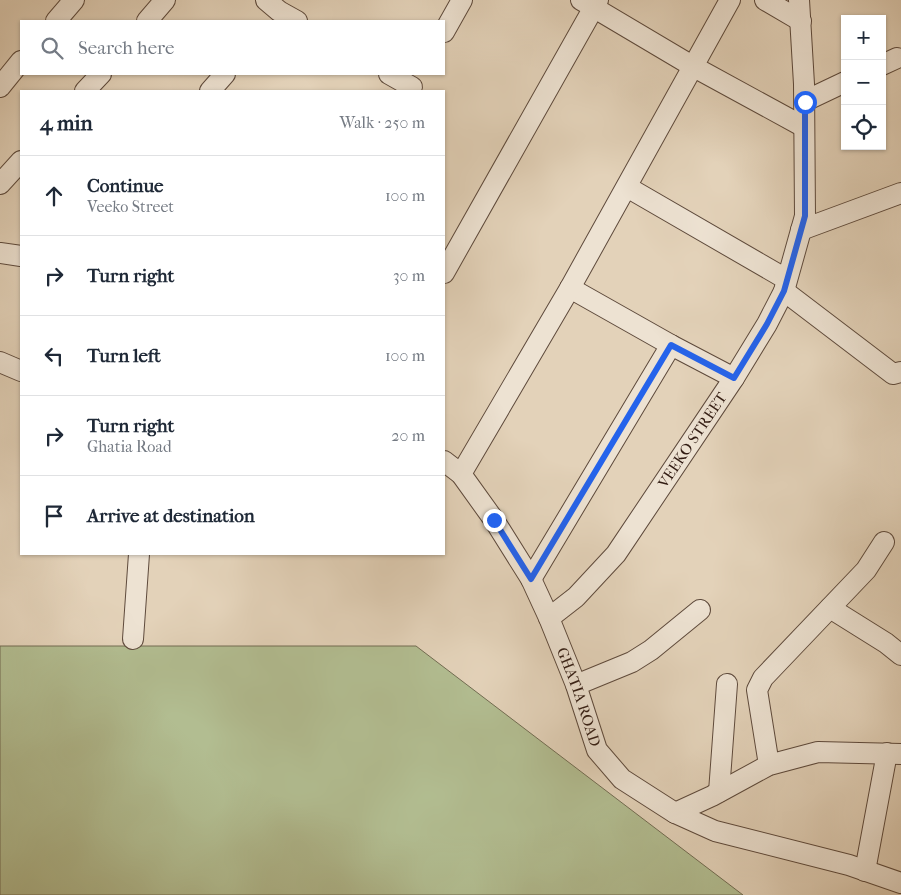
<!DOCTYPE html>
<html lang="en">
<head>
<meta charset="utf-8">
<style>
  body { margin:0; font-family:"IM FELL French Canon",serif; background:#f2f2f3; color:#1f2937 }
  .controls { position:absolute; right:15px; top:15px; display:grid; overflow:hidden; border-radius:0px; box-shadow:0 1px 4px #0004 }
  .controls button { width:45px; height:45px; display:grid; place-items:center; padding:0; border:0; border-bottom:1px solid #e0e1e3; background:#fff; color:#1f2937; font:25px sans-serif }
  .stop { position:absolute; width:15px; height:15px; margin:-11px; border:4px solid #2563eb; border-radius:50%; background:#fff }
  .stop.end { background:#2563eb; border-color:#fff; box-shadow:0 1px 5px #0008 }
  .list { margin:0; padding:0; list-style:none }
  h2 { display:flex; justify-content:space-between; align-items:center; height:65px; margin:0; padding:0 20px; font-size:21px }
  h2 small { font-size:16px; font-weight:400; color:#747a83 }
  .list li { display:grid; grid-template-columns:32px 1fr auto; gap:15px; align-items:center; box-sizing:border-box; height:80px; padding:0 20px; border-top:1px solid #e0e1e3 }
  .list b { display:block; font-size:19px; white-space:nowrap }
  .list p { margin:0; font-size:16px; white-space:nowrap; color:#747a83 }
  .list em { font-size:16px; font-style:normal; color:#747a83 }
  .icon { flex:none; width:28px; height:28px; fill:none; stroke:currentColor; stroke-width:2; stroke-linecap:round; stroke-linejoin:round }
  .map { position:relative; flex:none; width:901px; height:895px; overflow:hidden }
  .search { position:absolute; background:#fff; box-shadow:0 1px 4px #0004; left:20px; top:20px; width:425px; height:55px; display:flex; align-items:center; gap:12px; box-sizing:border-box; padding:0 18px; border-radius:0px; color:#747a83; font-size:19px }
  .panel { position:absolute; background:#fff; box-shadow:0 1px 4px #0004; left:20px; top:90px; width:425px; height:465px; border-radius:0px }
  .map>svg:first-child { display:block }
  .green { fill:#b2bd91; stroke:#726c52 }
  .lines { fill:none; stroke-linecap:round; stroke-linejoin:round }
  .street-casing { stroke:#5e4a3c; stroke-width:22 }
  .street { stroke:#ede2d2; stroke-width:20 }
  .route { stroke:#2563eb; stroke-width:6 }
  .labels { text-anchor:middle; stroke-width:4; stroke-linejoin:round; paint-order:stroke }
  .street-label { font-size:15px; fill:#321c13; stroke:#ede2d2 }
</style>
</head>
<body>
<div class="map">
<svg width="901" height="895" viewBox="0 0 901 895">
  <rect width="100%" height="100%" fill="#e3d2b9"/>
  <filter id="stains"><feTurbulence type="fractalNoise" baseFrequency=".004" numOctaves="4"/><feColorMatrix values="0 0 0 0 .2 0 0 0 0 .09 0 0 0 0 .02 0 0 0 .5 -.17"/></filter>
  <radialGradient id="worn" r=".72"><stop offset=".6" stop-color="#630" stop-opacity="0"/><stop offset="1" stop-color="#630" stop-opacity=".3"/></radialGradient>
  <path class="green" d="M0,646H416L743,895H0Z"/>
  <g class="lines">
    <defs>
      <g id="street">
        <path d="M266,0L279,11L297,21"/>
        <path d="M581,0L694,67L804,127"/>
        <path d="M765,0L801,21"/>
        <path d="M56,21L74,0"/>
        <path d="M147,21L165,0"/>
        <path d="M444,32L462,0"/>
        <path d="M882,65L897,58"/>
        <path d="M389,74L412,87"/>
        <path d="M0,87L21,61"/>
        <path d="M85,91L101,74"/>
        <path d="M210,91L225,74"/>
        <path d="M805,101L845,82"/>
        <path d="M0,184L21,161"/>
        <path d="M627,187L786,279"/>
        <path d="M801,230L901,193"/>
        <path d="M0,253L21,256"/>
        <path d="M444,273L598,0"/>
        <path d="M570,288L671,345L734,378"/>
        <path d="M784,291L893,374L901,372"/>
        <path d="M0,362L21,371"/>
        <path id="s1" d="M444,461L461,474L494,520L531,579L549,618L576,685L597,750L622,779L675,813L715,831L849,865L901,883"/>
        <path d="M461,474L570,288L730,0"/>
        <path d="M531,579L671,345"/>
        <path d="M830,608L886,643L901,655"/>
        <path id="s2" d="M549,618L576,597L616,554L734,378L767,324L784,291L805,216L804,84L799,0"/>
        <path d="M133,639L139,554"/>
        <path d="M576,685L632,662L651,650L700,610"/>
        <path d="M769,765L757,690L763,678L866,570L884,542"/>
        <path d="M719,792L727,684"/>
        <path d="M675,813L712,796L769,765L818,752L901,754"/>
        <path d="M865,871L887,753"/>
      </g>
    </defs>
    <use href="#street" class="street-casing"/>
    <use href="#street" class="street"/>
  </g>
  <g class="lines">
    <path class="route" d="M494,520L531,579L671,345L734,378L767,324L784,291L805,216V102"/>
  </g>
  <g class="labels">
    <g class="street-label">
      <text dy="5" stroke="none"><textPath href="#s2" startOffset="230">VEEKO STREET</textPath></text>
      <text dy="5" stroke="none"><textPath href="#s1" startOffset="275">GHATIA ROAD</textPath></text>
    </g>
  </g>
  <rect width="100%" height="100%" filter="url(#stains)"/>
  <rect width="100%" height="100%" fill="url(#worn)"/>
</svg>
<div class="controls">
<button>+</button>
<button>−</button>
<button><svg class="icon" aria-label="locate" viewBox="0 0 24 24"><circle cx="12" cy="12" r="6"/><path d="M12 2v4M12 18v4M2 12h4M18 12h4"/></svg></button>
</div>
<div class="stop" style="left:805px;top:102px"></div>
<div class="stop end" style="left:494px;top:520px"></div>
<div class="search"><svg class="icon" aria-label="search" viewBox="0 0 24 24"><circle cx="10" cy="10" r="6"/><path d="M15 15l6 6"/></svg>Search here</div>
<section class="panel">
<h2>4 min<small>Walk · 250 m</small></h2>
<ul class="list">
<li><svg class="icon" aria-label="ahead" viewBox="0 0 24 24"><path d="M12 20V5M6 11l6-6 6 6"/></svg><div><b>Continue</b><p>Veeko Street</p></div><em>100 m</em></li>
<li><svg class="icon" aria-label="right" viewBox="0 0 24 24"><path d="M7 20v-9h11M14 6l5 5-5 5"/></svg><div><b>Turn right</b></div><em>30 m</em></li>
<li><svg class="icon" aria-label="left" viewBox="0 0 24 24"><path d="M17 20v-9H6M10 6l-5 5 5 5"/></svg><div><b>Turn left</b></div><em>100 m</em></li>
<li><svg class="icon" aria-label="right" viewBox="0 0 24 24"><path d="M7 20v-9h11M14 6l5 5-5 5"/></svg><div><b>Turn right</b><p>Ghatia Road</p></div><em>20 m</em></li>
<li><svg class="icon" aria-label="arrive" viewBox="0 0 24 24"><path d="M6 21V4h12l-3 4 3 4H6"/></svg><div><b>Arrive at destination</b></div></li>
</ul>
</section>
</div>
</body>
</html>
